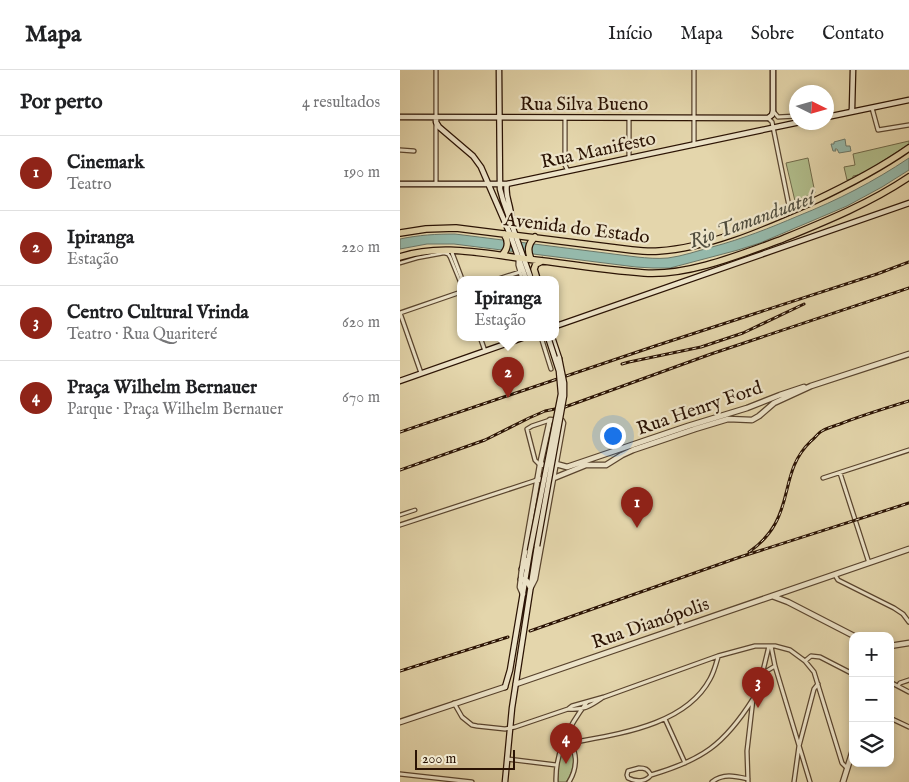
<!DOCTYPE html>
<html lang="pt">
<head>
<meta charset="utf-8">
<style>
  body { margin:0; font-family:"IM FELL English",serif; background:#f2f2f2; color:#202124 }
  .controls { position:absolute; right:15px; bottom:15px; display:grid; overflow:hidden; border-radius:10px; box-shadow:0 2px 8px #0003 }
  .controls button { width:45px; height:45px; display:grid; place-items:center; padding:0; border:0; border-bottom:1px solid #e0e0e0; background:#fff; color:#202124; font:25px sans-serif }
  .compass { position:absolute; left:389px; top:15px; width:45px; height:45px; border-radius:50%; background:#fff; box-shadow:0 2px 8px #0003; rotate:95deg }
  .scale { position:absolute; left:15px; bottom:12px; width:100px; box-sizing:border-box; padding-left:5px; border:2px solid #2b1304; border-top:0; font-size:14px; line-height:18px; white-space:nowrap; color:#2b1304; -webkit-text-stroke:4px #ede4c9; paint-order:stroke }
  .you { position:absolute; left:212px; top:365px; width:18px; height:18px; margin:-12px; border:4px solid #fff; border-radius:50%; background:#1a73e8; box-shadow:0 0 0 8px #1a73e833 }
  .badge { display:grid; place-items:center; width:32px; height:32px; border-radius:50%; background:#8f2418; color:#fff; font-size:16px; font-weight:700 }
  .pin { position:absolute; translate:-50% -41px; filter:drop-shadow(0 1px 2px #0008) }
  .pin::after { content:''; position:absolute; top:26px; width:18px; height:15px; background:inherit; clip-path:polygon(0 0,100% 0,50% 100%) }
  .popup { position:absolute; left:57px; top:206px; width:102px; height:65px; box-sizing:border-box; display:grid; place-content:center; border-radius:10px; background:#fff; filter:drop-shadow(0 1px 4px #0005); font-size:16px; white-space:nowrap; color:#757577 }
  .popup b { font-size:19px; color:#202124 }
  .popup::after { content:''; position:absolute; left:50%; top:100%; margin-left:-10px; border:10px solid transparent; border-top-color:#fff }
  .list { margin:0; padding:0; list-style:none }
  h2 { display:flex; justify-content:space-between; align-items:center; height:65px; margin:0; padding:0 20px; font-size:21px }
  h2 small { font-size:16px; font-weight:400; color:#757577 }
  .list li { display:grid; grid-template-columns:32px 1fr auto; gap:15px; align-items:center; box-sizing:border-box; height:75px; padding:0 20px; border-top:1px solid #e0e0e0 }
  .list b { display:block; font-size:19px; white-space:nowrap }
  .list p { margin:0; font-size:16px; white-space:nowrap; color:#757577 }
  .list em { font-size:16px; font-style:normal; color:#757577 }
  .icon { flex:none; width:28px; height:28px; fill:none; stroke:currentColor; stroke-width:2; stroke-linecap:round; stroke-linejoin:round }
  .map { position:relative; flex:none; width:509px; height:712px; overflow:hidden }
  header { display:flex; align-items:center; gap:30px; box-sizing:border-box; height:70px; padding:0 25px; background:#fff; border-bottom:1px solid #e0e0e0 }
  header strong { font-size:24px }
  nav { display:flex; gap:28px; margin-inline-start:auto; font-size:18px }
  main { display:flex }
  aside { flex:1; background:#fff }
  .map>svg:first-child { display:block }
  .green { fill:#b1be8c; stroke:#6e6848 }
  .water { fill:#95b9ab; stroke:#6b7768 }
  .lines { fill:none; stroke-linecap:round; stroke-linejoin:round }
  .pedestrian-casing { stroke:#59442e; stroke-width:5 }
  .minor-casing { stroke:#59442e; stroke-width:5.5 }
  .tertiary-casing { stroke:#59442e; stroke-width:7 }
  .secondary-casing { stroke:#2b1304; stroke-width:7 }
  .trunk-casing { stroke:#2b1304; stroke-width:8 }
  .pedestrian { stroke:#ede4c9; stroke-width:2.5 }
  .minor { stroke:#ede4c9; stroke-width:3 }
  .tertiary { stroke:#ede4c9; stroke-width:4.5 }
  .secondary { stroke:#ede4c9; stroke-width:4.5 }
  .trunk { stroke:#e4d6ac; stroke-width:5.5 }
  .rail-casing { stroke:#2b1304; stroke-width:3 }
  .rail { stroke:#ede4c9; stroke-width:1; stroke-dasharray:4; stroke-linecap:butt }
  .secondary-bridge-casing { stroke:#2b1304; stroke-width:7; stroke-linecap:butt }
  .secondary-bridge { stroke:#ede4c9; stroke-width:4.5 }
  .labels { text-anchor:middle; stroke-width:4.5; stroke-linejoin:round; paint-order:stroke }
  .street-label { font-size:19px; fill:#2b1304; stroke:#ede4c9 }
  .water-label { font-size:20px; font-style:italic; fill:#504d3e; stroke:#ede4c9 }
</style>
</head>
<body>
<header>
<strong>Mapa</strong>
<nav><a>Início</a><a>Mapa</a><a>Sobre</a><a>Contato</a></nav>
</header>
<main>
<aside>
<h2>Por perto<small>4 resultados</small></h2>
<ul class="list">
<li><span class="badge">1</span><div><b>Cinemark</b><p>Teatro</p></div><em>190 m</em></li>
<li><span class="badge">2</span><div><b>Ipiranga</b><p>Estação</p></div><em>220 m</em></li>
<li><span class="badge">3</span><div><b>Centro Cultural Vrinda</b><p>Teatro · Rua Quariteré</p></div><em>620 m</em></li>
<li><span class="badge">4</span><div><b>Praça Wilhelm Bernauer</b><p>Parque · Praça Wilhelm Bernauer</p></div><em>670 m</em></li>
</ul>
</aside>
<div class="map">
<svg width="509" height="712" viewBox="0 0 509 712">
  <rect width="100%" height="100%" fill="#e4d6ac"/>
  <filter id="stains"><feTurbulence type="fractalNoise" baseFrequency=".004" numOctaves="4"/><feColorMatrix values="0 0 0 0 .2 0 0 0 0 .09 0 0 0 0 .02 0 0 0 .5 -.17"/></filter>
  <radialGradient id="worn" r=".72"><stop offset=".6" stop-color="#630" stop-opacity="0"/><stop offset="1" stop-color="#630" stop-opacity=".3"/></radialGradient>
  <path class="green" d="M509,71V74L458,107V105L453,106V109L447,110L444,97L455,95L453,84Z
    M408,88L415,123L395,131L386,93Z
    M164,673C179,680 174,701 166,712H158V692Z"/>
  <path class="water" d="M445,69L446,76H450L451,81L439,83L437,79H435L436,81H433L431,74H434V72Z
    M509,88V100L482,117L447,136L360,173L338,180L270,198H253L236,197L54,174H27L0,179V169C19,165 36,164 55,164L237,187C247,188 257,189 268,188C283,186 297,181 312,177C342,169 370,158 398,146C438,130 473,112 509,88Z"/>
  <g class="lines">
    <defs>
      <path id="pedestrian" d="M0,193L17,188L44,183L48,184L50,187L61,214
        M0,445L15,440"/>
      <path id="minor" d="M36,0V47
        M472,38L478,60L509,55
        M373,41L378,47L397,46
        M165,48V95L168,101
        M229,48V88
        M368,48L372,52L390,141
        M36,53V114
        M294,75V0
        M0,80L14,81
        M51,180L62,209
        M118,188V195L122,209
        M98,209L120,202
        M80,267L85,281
        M141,267L151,299
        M21,303L0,243L61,222
        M140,395L135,390L127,359L132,356L150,350
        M440,403L469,493
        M423,408L509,380
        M0,455L137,410
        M435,505L438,510L494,538L503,544L509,552
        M371,576L375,596L410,712
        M405,591L411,586L420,587L453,604
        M362,606L365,602L375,596
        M490,612L509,622
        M498,616L500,613L509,610
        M54,633L62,647L72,655L77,656L105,659L115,657L168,639L172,636L204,627L318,586L355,576H375L390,580L405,591L414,602L442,693L447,698
        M168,639C184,640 189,637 202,628
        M490,648L509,657
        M265,649L285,693
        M163,669C180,677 177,699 169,712
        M170,673C217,664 285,656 310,609C314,602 316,594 318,587
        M107,689L156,695
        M239,698C245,698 248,699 251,705C246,712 236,712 228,708L227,705L228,701Z
        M0,704L72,712
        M251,705C302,690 324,675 353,629
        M156,712C155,681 169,656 187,632
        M312,712C323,703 335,706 348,709
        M348,712L347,681L353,629L361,609L369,576
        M394,712L399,676L414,619L418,614"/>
      <path id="tertiary" d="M140,395L156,394L167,397L173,395L288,356L347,338L380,325L404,317
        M137,410L154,408L186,395H206L222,385L233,380L295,359L328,349L352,350L359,346L374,333L411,316L509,284
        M123,524L120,517L122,499L140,395L150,350L162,351L163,353L135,509L131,517
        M372,526L388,532L454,566
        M490,576L509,573
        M116,614L509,479
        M0,652L105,617
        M443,712L453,680"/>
      <path id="secondary" d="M99,0L100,119L103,130L131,209
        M451,42L452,39L453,0
        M0,47L368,48L372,45L373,41V0
        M36,47V52L39,57L73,86L81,97L110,164L126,209
        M427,47L509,30
        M0,114H107L400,52
        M107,114C104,126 112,136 111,149
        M156,256L509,133
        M152,267L159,288
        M0,311L125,267
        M122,499L127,490
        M121,509L127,511L130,517
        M105,617L110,600L130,481
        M105,712L112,638L137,476"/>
      <path id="trunk" d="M0,163L26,159L56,158L232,180C241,181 250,182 259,181C309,178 366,152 412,132C446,116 478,100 509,78
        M102,185C108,179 109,171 104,164
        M0,187C39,174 80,183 120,188C161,193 203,200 244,203C288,206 339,185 380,170C424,152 469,134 509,107
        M131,189C127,180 128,174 135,167
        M137,209L134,199L136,194L142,191"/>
    </defs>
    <use href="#pedestrian" class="pedestrian-casing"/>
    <use href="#minor" class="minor-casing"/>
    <use href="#tertiary" class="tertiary-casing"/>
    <use href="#secondary" class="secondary-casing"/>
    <use href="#trunk" class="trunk-casing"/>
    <use href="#pedestrian" class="pedestrian"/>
    <use href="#minor" class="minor"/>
    <use href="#tertiary" class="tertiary"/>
    <use href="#secondary" class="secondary"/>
    <use href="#trunk" class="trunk"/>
    <defs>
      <path id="rail" d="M222,294L229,292L301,277L343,263L404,234
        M0,362L255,276L477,204L509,192
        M0,400L85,370L129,348L145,341L165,337L311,284L509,218
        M349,482C359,475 369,465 375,454C391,426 384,397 411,371C415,368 418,363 422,361C427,358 434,356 440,354C463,345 486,338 509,331
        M130,561L340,487L509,433
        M0,601L108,567"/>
    </defs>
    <use href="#rail" class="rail-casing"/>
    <use href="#rail" class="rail"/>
    <defs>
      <path id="secondary-bridge" d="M137,476L164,326V313L159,288
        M130,481L161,324L159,301L148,267"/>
    </defs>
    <use href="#secondary-bridge" class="secondary-bridge-casing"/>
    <use href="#secondary-bridge" class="secondary-bridge"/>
  </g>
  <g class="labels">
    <g class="street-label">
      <text x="184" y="40">Rua Silva Bueno</text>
      <text transform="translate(198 79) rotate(-12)" y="7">Rua Manifesto</text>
      <text transform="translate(177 157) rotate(7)" y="7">Avenida do Estado</text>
      <text transform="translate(299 337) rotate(-19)" y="7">Rua Henry Ford</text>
      <text transform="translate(250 552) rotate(-19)" y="7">Rua Dianópolis</text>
    </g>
    <g class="water-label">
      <text transform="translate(351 149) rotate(-20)" y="7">Rio Tamanduateí</text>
    </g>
  </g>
  <rect width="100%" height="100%" filter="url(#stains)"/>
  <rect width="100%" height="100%" fill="url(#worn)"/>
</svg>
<div class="controls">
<button>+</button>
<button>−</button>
<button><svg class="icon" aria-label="layers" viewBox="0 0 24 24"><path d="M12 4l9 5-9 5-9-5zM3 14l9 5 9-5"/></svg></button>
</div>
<svg class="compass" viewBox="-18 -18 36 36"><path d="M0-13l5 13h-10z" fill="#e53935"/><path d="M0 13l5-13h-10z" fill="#757577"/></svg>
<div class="scale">200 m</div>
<div class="you"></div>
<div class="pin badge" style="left:237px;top:458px">1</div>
<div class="pin badge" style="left:108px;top:328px">2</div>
<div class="popup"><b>Ipiranga</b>Estação</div>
<div class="pin badge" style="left:358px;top:638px">3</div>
<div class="pin badge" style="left:166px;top:694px">4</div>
</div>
</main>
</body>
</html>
